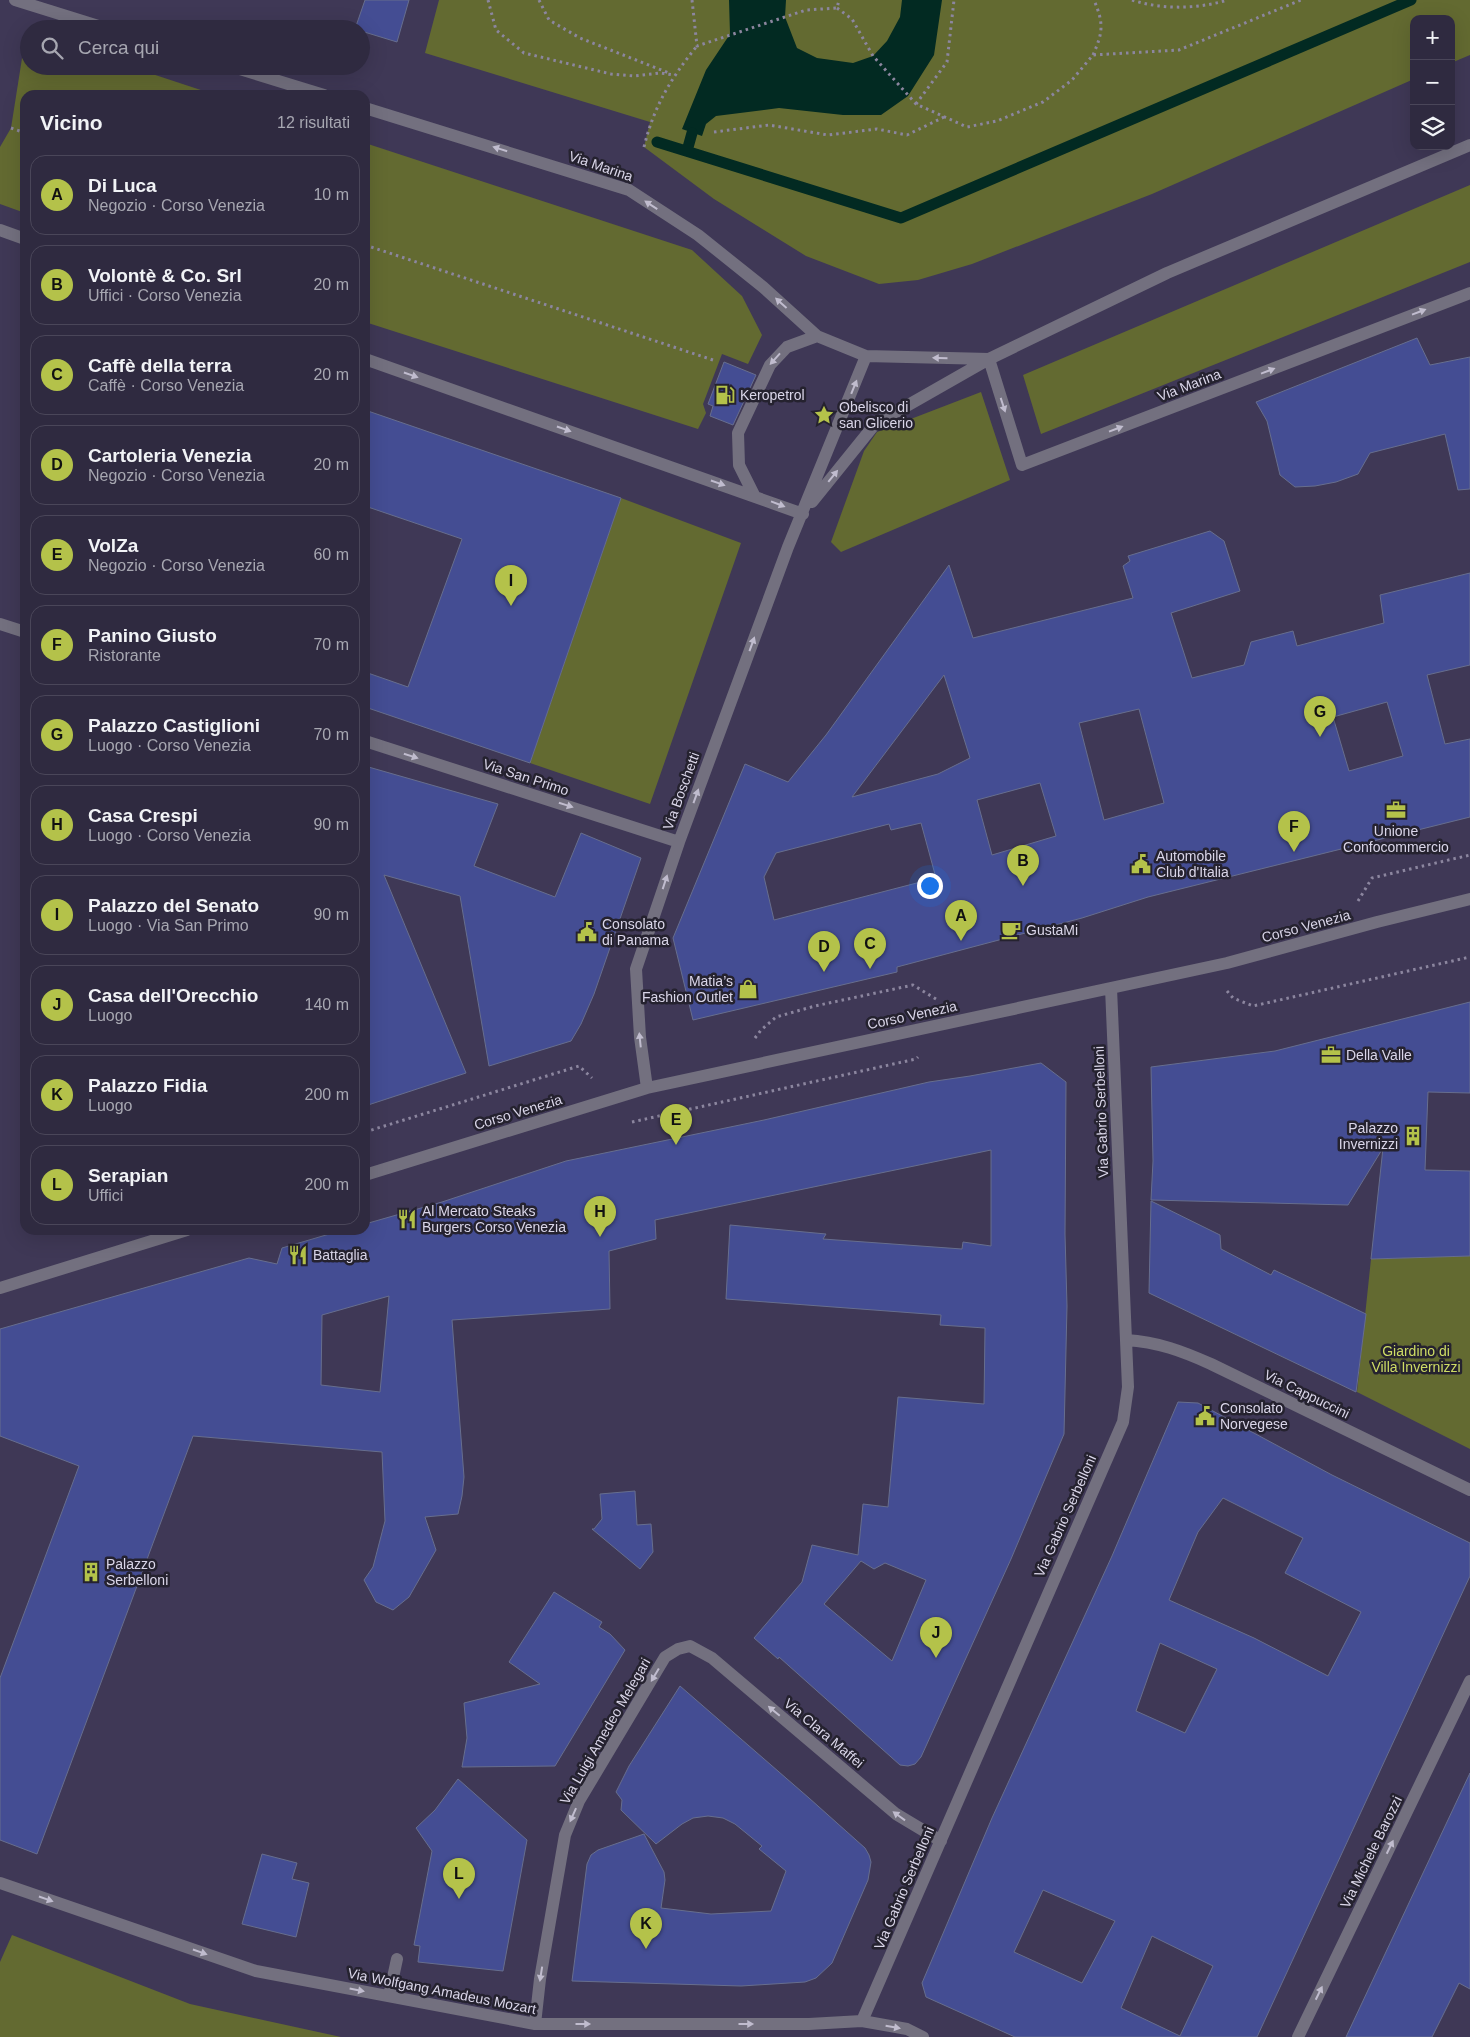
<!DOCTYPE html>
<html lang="it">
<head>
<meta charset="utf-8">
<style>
  body { margin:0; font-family:Arial,sans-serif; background:#373247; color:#f1f3f6 }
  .controls { position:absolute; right:15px; top:15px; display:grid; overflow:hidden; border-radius:10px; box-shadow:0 5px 20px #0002 }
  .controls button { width:45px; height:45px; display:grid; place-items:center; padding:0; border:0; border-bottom:1px solid #4a4659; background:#2f2a40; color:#f1f3f6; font:25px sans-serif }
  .you { position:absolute; left:929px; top:885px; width:18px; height:18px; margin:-12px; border:4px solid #fff; border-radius:50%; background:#1a73e8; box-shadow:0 0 0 8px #1a73e833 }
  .badge { display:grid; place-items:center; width:32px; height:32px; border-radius:50%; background:#b4c24a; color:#111; font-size:16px; font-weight:700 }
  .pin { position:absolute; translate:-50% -41px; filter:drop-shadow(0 1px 2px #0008) }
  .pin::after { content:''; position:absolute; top:26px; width:18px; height:15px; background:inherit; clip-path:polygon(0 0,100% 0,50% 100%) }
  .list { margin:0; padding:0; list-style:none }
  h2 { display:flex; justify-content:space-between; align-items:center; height:65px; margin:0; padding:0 20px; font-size:21px }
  h2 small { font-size:16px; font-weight:400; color:#a7a7b1 }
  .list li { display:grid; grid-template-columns:32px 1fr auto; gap:15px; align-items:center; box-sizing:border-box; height:80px; margin:0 10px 10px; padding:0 10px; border:1px solid #4a4659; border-radius:15px }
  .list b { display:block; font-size:19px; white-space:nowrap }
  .list p { margin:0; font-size:16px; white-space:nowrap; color:#a7a7b1 }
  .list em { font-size:16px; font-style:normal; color:#a7a7b1 }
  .icon { flex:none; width:28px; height:28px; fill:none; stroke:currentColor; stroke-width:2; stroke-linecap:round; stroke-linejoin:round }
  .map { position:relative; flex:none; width:1470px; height:2037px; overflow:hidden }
  .search { position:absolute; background:#2f2a40; box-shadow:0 5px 20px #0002; left:20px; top:20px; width:350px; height:55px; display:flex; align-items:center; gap:12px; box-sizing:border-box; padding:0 18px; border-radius:28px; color:#a7a7b1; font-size:19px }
  .panel { position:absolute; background:#2f2a40; box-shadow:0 5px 20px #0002; left:20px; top:90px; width:350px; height:1145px; border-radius:15px }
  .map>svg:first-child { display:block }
  .green { fill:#636a31 }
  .water { fill:#022a22 }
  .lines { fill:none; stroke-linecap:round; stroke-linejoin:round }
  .stream { stroke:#022a22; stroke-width:11 }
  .building { fill:#444d93; stroke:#676e8e; fill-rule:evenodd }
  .path { stroke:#8c869f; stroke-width:3; stroke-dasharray:2.5 4; stroke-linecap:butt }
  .minor { stroke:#73707f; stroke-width:12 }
  .oneway { fill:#c0bcce }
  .labels { text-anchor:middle; stroke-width:5; stroke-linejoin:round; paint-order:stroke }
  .street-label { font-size:14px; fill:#dad6e9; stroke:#25222f }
  .poi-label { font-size:14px; fill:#dad6e9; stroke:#25222f; text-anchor:start }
  .park-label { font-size:14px; fill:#cedc65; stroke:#25222f }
</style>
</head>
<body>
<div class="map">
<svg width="1470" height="2037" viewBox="0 0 1470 2037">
  <rect width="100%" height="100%" fill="#3f3856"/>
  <path class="green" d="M439,0H1470V55L1451,63V19H1414V79L1152,194L972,264L918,280L879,284L806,256L714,199L644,147L650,122L425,53Z
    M26,33L29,34V66H128L216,95H25V213L0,204V147L11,128Z
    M365,143L692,250L742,296L762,335L748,364L722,354L703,404L706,413L698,429L365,322Z
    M1470,185V262L1041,434L1023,375Z
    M981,392L1010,480L841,552L831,542L864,451L877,432Z
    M621,498L741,543L650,804L530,763Z
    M1470,1256V1449L1357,1392L1371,1259Z
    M12,1935L190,2004L341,2037H0V1962Z"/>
  <path class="water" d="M729,0H786L785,17L797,48L817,58L853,63L873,56L887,41L900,17L902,0H942L934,55L908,96L881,115H843L779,108L716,116L706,124L702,136L682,129L706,70L730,34Z"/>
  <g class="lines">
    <path class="stream" d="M657,142L901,218L1411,0
      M687,151L692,133"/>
  </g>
  <path class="building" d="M365,0H409L397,42L361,31V29H355Z
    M1417,338L1430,365L1470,357V489L1458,490L1445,434L1370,453L1358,474L1336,482L1315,486L1295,487L1280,475L1267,421L1256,402Z
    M724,362L756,375L733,425L710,416L713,406L708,404Z
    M365,410L621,498L530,763L365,707V672L408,687L462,539L365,506Z
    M1210,531L1224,541L1240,591L1171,613L1192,678L1244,665L1251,642L1293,631L1297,646L1384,623L1380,595L1470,573V665L1427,675L1445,744L1470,739V817L1148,897L1082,918L897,967V972L693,1020L673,938L745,764L788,782L826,735L949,565L973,638L1133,598L1123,566L1130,561L1128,556ZM944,675L970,758L938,774L852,797ZM1387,702L1403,756L1349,771L1333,717ZM1139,709L1164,803L1104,820L1079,723ZM1040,783L1056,836L992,855L977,800ZM921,823L936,878L774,920L764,877L776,853L889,824L891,830Z
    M365,766L498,804L474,866L555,897L581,833L641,858L594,994L581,1024L571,1041L489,1066L460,896L384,875L466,1073L365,1106Z
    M1470,1002V1093L1428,1092L1425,1170L1470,1171V1256L1371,1259L1383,1148L1348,1205L1151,1200L1153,1161L1151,1067L1275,1051Z
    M1041,1063L1066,1082L1065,1234L1067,1306L1064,1434L1011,1559L921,1757L915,1764L908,1766L900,1765L779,1657L778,1659L754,1638L802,1582L812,1545L858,1555L863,1504L888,1507L898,1397L984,1404L985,1328L940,1325L941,1315L726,1299L730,1225L826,1234L823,1239L962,1249L963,1242L991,1246V1150L655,1220L656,1239L609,1251L610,1309L452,1320L464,1477L462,1496L458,1514L425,1517L436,1550L409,1597L393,1610L376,1602L364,1580L373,1567L385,1521L382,1452L193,1436L37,1854L0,1840V1678L79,1466L0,1436V1329L249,1258L277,1264L282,1248L343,1230H365V1224L442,1202L566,1161L764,1120L929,1082L970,1076ZM389,1296L380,1392L321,1385L322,1315ZM861,1561L874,1569L885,1563L926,1580L892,1661L824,1604Z
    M1151,1201L1220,1235L1221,1249L1271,1275L1274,1270L1366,1314L1356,1392L1149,1293Z
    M1178,1402L1198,1403L1332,1475L1470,1543V1576L1257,2037H1015L926,1997L922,1983L992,1818L1112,1556ZM1223,1498L1303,1538L1285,1573L1361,1612L1328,1676L1254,1638L1169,1600L1198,1532ZM1160,1643L1217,1669L1185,1733L1136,1711ZM1043,1890L1115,1921L1082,1983L1014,1952ZM1152,1936L1213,1966L1180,2036L1121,2008Z
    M635,1491L637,1525L651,1524L653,1552L640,1569L592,1529H594L602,1519L600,1494Z
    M554,1592L602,1622L599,1627L610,1634L625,1650L555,1766L462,1767L467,1738L464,1703L540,1684L509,1662Z
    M680,1686L809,1798L865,1848L869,1855L871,1862L868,1880L832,1963L816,1978L805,1982L741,1986L572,1981L587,1864L591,1855L598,1850L644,1834L664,1872L665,1880L661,1908L711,1914L771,1911L786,1871L759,1849L762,1846L735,1824L723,1818L708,1816L693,1818L682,1824L656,1844L621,1810L622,1800L616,1792L629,1766Z
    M1470,1773V1989L1459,1983L1432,2037H1346Z
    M458,1779L527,1840L503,1971L418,1962L420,1946L414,1945L432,1851L416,1828L435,1810Z
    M262,1854L297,1863L292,1879L309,1883L296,1937L242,1924Z"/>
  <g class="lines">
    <path class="path" d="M488,0L496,30L524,53L611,74L634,76L660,73L674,75
      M539,0L549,20L580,38L669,73
      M692,0L697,46L806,10L837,8L839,0
      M1132,0C1163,10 1197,9 1228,0
      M837,8L852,19L873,56L916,104L967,127L997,121L1043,102L1072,80L1093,55L1179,50L1301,0
      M1093,55C1103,32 1104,24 1094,0
      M916,104L947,62L954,0
      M11,128L25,133
      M714,132L769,125L828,135L877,129L907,135L944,117
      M644,147C654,106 671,78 697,46
      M365,245L716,361
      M1358,901L1372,878L1470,855
      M1227,991L1233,998L1253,1006L1470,957
      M755,1038L761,1030L776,1017L815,1006L913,985L936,999
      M632,1122L916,1059L918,1057
      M365,1132L579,1066L592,1078"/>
    <path class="minor" d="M15,0L108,29
      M230,66L324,95
      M365,108L629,190L698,235L763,287L817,336L866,356L989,359
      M0,230L25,239
      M365,359L803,514
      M989,359L1022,465L1470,293
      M754,495L739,465L738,433L770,365L787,347L817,336
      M812,502L875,424L989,359L1167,273L1470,145
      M0,624L25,632
      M365,741L679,842
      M647,1088L640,1037L636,969L679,842L788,547L866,356
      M365,1175L647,1088L1227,963L1377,922L1470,899
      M0,1288L187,1230
      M1126,1340C1158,1342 1182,1351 1211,1364L1470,1490
      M0,1883L256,1971L535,2024H809L862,2021L907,2029L923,2037
      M389,1996L397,1959
      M862,2021L1123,1422L1128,1387L1111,988
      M535,2024L540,1979L565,1835L579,1801L665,1657L678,1649L690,1646L712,1658L896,1814L941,1841
      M1298,2037L1470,1681"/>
  </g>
  <defs><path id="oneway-solid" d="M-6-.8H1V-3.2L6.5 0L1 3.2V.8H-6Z" transform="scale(1.25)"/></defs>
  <g class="oneway">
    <use href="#oneway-solid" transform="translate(500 149) rotate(-163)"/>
    <use href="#oneway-solid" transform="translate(651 205) rotate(-147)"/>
    <use href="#oneway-solid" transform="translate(781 303) rotate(-138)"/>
    <use href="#oneway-solid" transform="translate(1419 312) rotate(-21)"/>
    <use href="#oneway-solid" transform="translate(940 358) rotate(-179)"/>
    <use href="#oneway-solid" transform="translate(775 359) rotate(132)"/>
    <use href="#oneway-solid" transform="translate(1268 371) rotate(-21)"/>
    <use href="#oneway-solid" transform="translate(411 375) rotate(19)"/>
    <use href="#oneway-solid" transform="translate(854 387) rotate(-68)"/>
    <use href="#oneway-solid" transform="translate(1003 405) rotate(72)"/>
    <use href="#oneway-solid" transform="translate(564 429) rotate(19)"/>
    <use href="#oneway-solid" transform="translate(1116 429) rotate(-21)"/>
    <use href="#oneway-solid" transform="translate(833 476) rotate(-51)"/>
    <use href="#oneway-solid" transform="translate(718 483) rotate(19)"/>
    <use href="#oneway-solid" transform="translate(778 504) rotate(21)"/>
    <use href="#oneway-solid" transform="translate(752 644) rotate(-70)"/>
    <use href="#oneway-solid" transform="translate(411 756) rotate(18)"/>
    <use href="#oneway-solid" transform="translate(696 796) rotate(-70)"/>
    <use href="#oneway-solid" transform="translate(566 805) rotate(18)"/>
    <use href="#oneway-solid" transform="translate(665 882) rotate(-72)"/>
    <use href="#oneway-solid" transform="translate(640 1040) rotate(-96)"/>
    <use href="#oneway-solid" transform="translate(655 1675) rotate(121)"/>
    <use href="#oneway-solid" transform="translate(774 1711) rotate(-140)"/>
    <use href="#oneway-solid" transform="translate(573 1815) rotate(114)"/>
    <use href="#oneway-solid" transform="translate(899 1816) rotate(-144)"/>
    <use href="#oneway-solid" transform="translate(1390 1847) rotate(-64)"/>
    <use href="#oneway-solid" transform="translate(46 1899) rotate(19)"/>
    <use href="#oneway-solid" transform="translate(200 1952) rotate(19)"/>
    <use href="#oneway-solid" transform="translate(541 1974) rotate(99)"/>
    <use href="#oneway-solid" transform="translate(357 1990) rotate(11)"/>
    <use href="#oneway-solid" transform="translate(1319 1993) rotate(-64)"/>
    <use href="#oneway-solid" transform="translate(583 2024)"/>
    <use href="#oneway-solid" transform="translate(746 2024)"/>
    <use href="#oneway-solid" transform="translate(893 2027) rotate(10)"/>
  </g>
  <defs>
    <symbol id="fuel-bare" viewBox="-9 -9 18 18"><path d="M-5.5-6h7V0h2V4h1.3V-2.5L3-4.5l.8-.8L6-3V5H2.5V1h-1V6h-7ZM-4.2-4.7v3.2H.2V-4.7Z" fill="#b4c24a" stroke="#25222f" stroke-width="2.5" paint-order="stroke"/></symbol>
    <symbol id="sight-bare" viewBox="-9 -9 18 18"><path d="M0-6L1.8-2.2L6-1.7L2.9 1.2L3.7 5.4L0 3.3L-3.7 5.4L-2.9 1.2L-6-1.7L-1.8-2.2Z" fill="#b4c24a" stroke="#25222f" stroke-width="2.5" paint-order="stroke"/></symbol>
    <symbol id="office-bare" viewBox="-9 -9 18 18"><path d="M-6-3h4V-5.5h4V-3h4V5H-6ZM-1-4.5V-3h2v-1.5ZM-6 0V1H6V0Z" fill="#b4c24a" stroke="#25222f" stroke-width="2.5" paint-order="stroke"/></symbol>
    <symbol id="civic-bare" viewBox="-9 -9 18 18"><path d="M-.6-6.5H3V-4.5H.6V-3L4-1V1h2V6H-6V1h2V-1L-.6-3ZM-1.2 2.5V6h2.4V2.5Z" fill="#b4c24a" stroke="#25222f" stroke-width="2.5" paint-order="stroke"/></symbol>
    <symbol id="cafe-bare" viewBox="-9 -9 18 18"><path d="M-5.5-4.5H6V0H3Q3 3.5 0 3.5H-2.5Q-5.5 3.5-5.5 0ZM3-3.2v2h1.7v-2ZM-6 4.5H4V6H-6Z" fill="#b4c24a" stroke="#25222f" stroke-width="2.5" paint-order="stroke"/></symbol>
    <symbol id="shop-bare" viewBox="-9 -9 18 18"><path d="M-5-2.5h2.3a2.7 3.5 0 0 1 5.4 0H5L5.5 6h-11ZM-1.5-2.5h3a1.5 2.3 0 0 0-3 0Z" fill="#b4c24a" stroke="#25222f" stroke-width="2.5" paint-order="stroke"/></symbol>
    <symbol id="building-bare" viewBox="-9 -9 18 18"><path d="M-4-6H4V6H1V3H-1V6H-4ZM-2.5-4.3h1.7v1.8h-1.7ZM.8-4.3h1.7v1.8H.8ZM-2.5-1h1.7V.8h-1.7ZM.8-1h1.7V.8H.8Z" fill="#b4c24a" stroke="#25222f" stroke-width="2.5" paint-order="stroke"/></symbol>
    <symbol id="restaurant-bare" viewBox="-9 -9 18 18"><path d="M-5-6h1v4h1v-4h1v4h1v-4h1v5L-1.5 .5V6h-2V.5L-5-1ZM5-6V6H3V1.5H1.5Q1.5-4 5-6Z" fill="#b4c24a" stroke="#25222f" stroke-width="2.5" paint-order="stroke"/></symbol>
  </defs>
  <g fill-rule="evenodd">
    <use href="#fuel-bare" x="711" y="381" width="28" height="28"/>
    <use href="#sight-bare" x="810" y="401" width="28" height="28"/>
    <use href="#office-bare" x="1382" y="796" width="28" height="28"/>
    <use href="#civic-bare" x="1127" y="850" width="28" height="28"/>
    <use href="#cafe-bare" x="997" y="916" width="28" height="28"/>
    <use href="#civic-bare" x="573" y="918" width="28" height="28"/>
    <use href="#shop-bare" x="734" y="975" width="28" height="28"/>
    <use href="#office-bare" x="1317" y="1041" width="28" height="28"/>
    <use href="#building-bare" x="1399" y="1122" width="28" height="28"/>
    <use href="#restaurant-bare" x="393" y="1205" width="28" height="28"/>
    <use href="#restaurant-bare" x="284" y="1241" width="28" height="28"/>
    <use href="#civic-bare" x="1191" y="1402" width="28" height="28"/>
    <use href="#building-bare" x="77" y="1558" width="28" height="28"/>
  </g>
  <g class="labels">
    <g class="street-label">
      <text transform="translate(601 166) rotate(19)" y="5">Via Marina</text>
      <text transform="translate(1189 385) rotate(-21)" y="5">Via Marina</text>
      <text transform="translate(526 777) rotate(18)" y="5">Via San Primo</text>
      <text transform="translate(681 791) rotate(-70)" y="5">Via Boschetti</text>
      <text transform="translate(1306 926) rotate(-15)" y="5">Corso Venezia</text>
      <text transform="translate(912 1015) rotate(-12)" y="5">Corso Venezia</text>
      <text transform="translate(518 1112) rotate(-17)" y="5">Corso Venezia</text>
      <text transform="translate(1101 1112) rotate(-92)" y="5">Via Gabrio Serbelloni</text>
      <text transform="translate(1307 1394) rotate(26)" y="5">Via Cappuccini</text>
      <text transform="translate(1065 1516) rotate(-66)" y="5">Via Gabrio Serbelloni</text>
      <text transform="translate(605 1731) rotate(-60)" y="5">Via Luigi Amedeo Melegari</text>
      <text transform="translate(824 1733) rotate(40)" y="5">Via Clara Maffei</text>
      <text transform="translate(1371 1852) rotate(-64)" y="5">Via Michele Barozzi</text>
      <text transform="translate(904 1888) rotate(-67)" y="5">Via Gabrio Serbelloni</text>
      <text transform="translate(442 1991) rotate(11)" y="5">Via Wolfgang Amadeus Mozart</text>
    </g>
    <g class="poi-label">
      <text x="740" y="400">Keropetrol</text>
      <text x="839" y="412">Obelisco di<tspan x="839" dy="16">san Glicerio</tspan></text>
      <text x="1396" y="836" text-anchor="middle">Unione<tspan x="1396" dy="16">Confocommercio</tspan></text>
      <text x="1156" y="861">Automobile<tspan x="1156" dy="16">Club d'Italia</tspan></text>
      <text x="602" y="929">Consolato<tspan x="602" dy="16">di Panama</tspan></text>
      <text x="1026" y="935">GustaMi</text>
      <text x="733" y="986" text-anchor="end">Matia’s<tspan x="733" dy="16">Fashion Outlet</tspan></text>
      <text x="1346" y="1060">Della Valle</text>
      <text x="1398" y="1133" text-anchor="end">Palazzo<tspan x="1398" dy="16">Invernizzi</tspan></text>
      <text x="422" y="1216">Al Mercato Steaks<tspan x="422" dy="16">Burgers Corso Venezia</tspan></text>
      <text x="313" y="1260">Battaglia</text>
      <text x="1220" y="1413">Consolato<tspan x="1220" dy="16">Norvegese</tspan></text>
      <text x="106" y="1569">Palazzo<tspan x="106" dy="16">Serbelloni</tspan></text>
    </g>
    <g class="park-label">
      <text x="1416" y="1356">Giardino di<tspan x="1416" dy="16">Villa Invernizzi</tspan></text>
    </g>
  </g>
</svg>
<div class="controls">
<button>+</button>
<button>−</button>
<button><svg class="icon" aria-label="layers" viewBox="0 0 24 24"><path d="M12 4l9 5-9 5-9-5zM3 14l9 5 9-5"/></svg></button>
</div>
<div class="you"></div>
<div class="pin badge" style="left:961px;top:941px">A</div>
<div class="pin badge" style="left:1023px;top:886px">B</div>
<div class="pin badge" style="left:870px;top:969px">C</div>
<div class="pin badge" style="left:824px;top:972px">D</div>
<div class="pin badge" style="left:676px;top:1145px">E</div>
<div class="pin badge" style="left:1294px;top:852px">F</div>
<div class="pin badge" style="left:1320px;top:737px">G</div>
<div class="pin badge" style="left:600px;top:1237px">H</div>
<div class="pin badge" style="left:511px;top:606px">I</div>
<div class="pin badge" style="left:936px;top:1658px">J</div>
<div class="pin badge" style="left:646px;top:1949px">K</div>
<div class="pin badge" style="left:459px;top:1899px">L</div>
<div class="search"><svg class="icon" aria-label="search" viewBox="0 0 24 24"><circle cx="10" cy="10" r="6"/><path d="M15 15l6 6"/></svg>Cerca qui</div>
<section class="panel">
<h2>Vicino<small>12 risultati</small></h2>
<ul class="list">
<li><span class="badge">A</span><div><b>Di Luca</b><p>Negozio · Corso Venezia</p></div><em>10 m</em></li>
<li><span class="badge">B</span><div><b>Volontè &amp; Co. Srl</b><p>Uffici · Corso Venezia</p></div><em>20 m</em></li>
<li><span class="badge">C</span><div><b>Caffè della terra</b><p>Caffè · Corso Venezia</p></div><em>20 m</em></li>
<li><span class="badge">D</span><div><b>Cartoleria Venezia</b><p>Negozio · Corso Venezia</p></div><em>20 m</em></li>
<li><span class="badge">E</span><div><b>VolZa</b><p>Negozio · Corso Venezia</p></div><em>60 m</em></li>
<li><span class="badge">F</span><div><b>Panino Giusto</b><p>Ristorante</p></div><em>70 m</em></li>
<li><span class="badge">G</span><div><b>Palazzo Castiglioni</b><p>Luogo · Corso Venezia</p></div><em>70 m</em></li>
<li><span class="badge">H</span><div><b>Casa Crespi</b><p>Luogo · Corso Venezia</p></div><em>90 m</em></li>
<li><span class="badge">I</span><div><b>Palazzo del Senato</b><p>Luogo · Via San Primo</p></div><em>90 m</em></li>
<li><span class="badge">J</span><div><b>Casa dell'Orecchio</b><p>Luogo</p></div><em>140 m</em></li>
<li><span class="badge">K</span><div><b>Palazzo Fidia</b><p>Luogo</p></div><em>200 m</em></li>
<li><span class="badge">L</span><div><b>Serapian</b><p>Uffici</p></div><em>200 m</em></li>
</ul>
</section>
</div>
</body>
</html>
